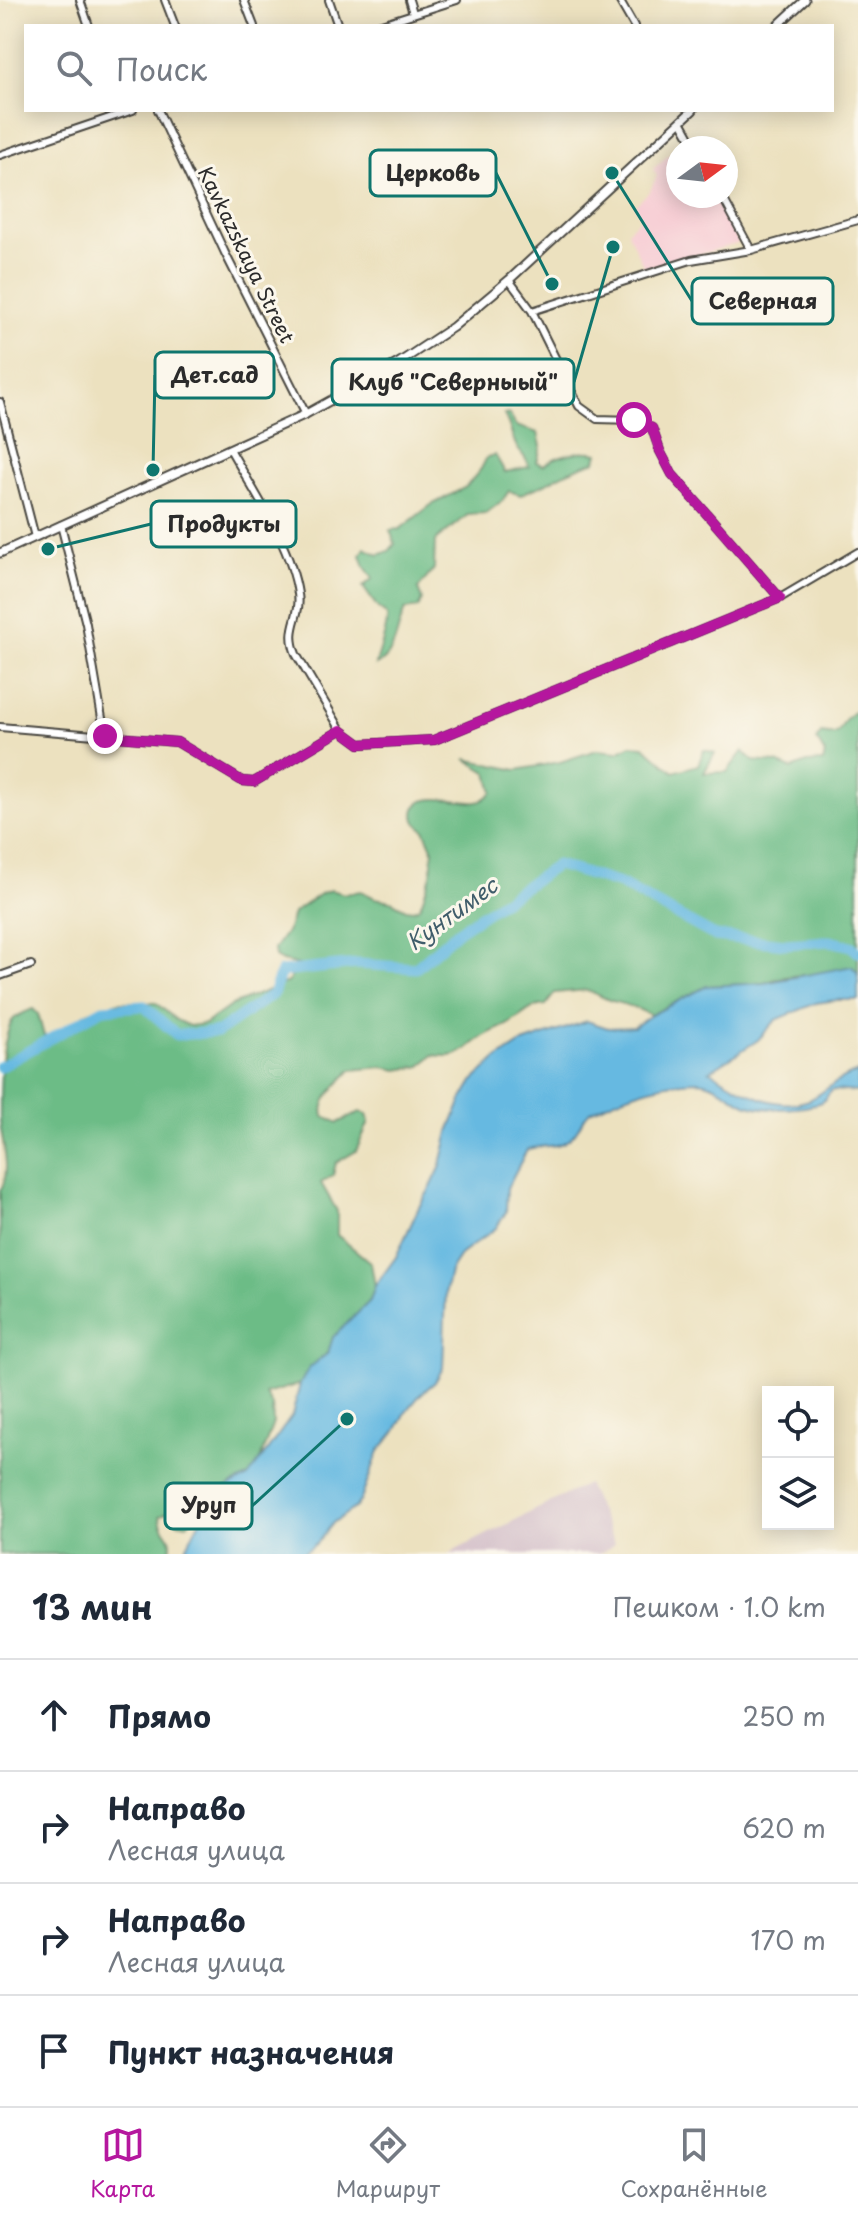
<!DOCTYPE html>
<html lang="ru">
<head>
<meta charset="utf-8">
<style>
  body { margin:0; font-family:"Playpen Sans",sans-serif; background:#f6f6f7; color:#1f2937 }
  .controls { position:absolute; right:24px; bottom:24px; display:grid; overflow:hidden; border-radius:0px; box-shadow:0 4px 20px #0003 }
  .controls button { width:72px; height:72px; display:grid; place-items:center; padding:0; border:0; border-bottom:2px solid #e0e1e3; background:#fff; color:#1f2937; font:40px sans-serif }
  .compass { position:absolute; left:666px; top:136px; width:72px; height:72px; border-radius:50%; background:#fff; box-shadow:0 4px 20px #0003; rotate:75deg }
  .stop { position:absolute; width:24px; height:24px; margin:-18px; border:6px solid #b5179e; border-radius:50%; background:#fff }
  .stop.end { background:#b5179e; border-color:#fff; box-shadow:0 2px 8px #0008 }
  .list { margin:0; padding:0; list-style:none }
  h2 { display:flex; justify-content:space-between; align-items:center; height:104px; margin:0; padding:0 32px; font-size:34px }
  h2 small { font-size:26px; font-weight:400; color:#747a83 }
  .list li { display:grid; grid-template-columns:52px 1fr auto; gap:24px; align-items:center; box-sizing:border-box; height:112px; padding:0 32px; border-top:2px solid #e0e1e3 }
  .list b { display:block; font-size:30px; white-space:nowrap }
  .list p { margin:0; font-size:26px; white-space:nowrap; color:#747a83 }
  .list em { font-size:26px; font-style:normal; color:#747a83 }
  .icon { flex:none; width:44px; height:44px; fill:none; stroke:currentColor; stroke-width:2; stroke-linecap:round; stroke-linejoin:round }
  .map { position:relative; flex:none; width:858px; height:1554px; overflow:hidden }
  .search { position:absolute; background:#fff; box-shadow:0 4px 20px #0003; left:24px; right:24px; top:24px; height:88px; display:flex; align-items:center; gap:20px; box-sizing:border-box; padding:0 28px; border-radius:0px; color:#747a83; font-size:30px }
  .sheet { height:552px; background:#fff }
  nav { display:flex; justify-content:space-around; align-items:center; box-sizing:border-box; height:112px; border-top:2px solid #e0e1e3; background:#fff; font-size:22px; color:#747a83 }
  nav a { display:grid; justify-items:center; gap:4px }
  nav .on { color:#b5179e }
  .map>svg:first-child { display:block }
  .built { fill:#f7cfd5 }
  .industrial { fill:#d2bdc8 }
  .forest { fill:#6cbc86; stroke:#4c7458; stroke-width:2 }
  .water { fill:#66b9e1; stroke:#487286; stroke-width:2 }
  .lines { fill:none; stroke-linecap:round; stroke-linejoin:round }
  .river { stroke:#66b9e1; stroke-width:11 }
  .minor-casing { stroke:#484641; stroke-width:10 }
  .tertiary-casing { stroke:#484641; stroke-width:11 }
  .minor { stroke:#fff; stroke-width:6 }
  .tertiary { stroke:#fff; stroke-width:7 }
  .route { stroke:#b5179e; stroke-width:10 }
  .labels { text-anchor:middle; stroke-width:6; stroke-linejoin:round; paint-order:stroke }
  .street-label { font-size:20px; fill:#2b2b2b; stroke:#fbf7ec }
  .water-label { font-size:22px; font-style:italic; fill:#405d6b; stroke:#fbf7ec }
  .leader { fill:none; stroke:#0f766e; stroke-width:3 }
  .callout-dot { fill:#0f766e; stroke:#fbf7ec; stroke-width:3 }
  .callout { fill:#fbf7ec; stroke:#0f766e; stroke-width:3 }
  .callout-label { font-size:22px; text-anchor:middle; font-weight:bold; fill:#2b2b2b }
</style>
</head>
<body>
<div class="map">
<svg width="858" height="1554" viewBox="0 0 858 1554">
  <rect width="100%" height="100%" fill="#fbf7ec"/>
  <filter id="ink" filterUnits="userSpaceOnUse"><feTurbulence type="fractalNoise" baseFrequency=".0125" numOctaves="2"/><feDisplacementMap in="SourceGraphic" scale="16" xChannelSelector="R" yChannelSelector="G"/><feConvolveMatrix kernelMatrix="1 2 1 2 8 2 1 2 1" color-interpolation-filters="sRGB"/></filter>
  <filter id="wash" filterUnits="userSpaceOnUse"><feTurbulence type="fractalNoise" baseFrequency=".006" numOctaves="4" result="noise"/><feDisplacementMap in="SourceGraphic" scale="32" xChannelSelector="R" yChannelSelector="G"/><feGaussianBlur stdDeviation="1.8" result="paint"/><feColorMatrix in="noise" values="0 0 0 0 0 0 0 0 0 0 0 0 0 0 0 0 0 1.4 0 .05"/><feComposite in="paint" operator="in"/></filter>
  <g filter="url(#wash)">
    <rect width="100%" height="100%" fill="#ece1bf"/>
    <path class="built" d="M685,140L689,148H678V196H714L739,243L645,270L627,231L641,218L634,206L650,191L657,176L653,169Z"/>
    <path class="industrial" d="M587,1484L615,1544L599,1554H448Z"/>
    <path class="forest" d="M509,414L516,426L538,433L541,446L537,462L543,465C558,455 580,449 598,453L596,461C577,467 562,473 545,484C538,488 529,489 521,495L509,491L502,501L486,513L469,514L435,541L434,569L418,589L422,600L418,608L405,610C396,629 397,655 376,665C379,648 388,632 387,615L378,608L363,587L373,578L365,567L361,555L365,548L379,555L389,551L395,544L390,530L400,529L431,505L466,487L481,469L487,457L495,455L505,472L529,467C527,458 523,456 518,449C512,440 511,426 504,415Z
      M858,708V973C829,975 791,972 764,983L707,986L651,1015L633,1007L609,1000L587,990L555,993L546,1005C528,1007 528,1012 513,1021C504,1028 493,1030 484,1036C461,1051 464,1059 433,1055L421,1066L398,1070L383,1067L351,1070C340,1083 319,1099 324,1116L338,1123L360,1112L367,1114L369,1122L356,1151L336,1163L333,1175L321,1183L337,1211V1235L371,1263L375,1286L370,1301L334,1337L328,1352L300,1384L265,1394L272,1405L273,1423L257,1468L248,1477L217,1492L187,1524L177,1522L174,1514L167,1512L160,1516C160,1534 177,1533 169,1554H0V1191C13,1169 1,1142 0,1119C0,1090 0,1046 12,1021C17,1014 26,1012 33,1009L38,1014L44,1036H52L90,1011L119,1002L156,1003L176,1020L189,1026L205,1024L232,1005L288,982L299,965L282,961L275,957L274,949L288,929L293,913L320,894L330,890L345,894L361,891L375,898L391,901L406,909L413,910L420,907L431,875L433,850L424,829C418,825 414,822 414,814C415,788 462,804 477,802C484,801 487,797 493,792L488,773L466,759L517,770L560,762L597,750L618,752L631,745L644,746L674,772L698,765L704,750L715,753L704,773L727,772L743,751L753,761L777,763L792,769L807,763L823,762L825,754L817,740L821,733C842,737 837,731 847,718C849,716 856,710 858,708Z"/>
    <path class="water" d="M852,966L858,973V1000H837L816,1003L776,1020L758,1040L710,1071C737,1087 774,1113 809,1100C818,1096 827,1088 835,1083C842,1078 850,1075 858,1072V1092L832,1090C829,1093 827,1097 824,1100C809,1111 763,1111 746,1104C729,1096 715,1081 696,1081C664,1082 631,1092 602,1106C598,1108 594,1109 590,1111C581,1119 579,1133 568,1140C557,1149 540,1144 527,1150L507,1188L506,1212L496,1228L461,1254L450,1271L446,1290L443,1368L435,1382L420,1395L406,1412L396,1431L379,1451L361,1499L356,1507L334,1522L318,1542L302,1554H181L185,1550L201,1518L217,1492L248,1477L292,1416L300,1384L309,1368L328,1353L333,1337L370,1301L375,1286L396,1257L419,1207L431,1187L440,1168L449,1132L462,1100L474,1080L497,1059L520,1044L587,1021L608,1028L634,1027L651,1015L707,986L764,983Z"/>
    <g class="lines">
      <path class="river" d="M0,1067L103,1009L144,1006L177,1035L218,1032L273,994L281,972L357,964L416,968L458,931L557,865L620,884L715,936L785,944L830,941L851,946L858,952"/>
    </g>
  </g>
  <g filter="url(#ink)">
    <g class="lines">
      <defs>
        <path id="minor" d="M80,0L89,26
          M165,0L175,26
          M244,0L254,26
          M329,0L338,26
          M409,0L413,13
          M619,0L634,26
          M375,26L457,0
          M158,110L225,253L306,414
          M681,121L696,148
          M0,155L133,110
          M722,196L751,250
          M509,280L532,311L691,260L751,250L858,220
          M532,311L579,406L597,419L634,420L652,428L660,451L672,474L780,598
          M0,402L35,537
          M230,449C254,492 291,546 298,594C302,617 285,627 296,654L341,730
          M61,525L86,624L105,736
          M0,727L177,742L242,781L254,782L341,730L360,744L434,740L780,598L858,552
          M0,976L31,965"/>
        <path id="tertiary" d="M777,26L805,0
          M0,553L306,414L400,362L453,327L509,280L693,110"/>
      </defs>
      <use href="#minor" class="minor-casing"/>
      <use href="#tertiary" class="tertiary-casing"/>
      <use href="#minor" class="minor"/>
      <use href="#tertiary" class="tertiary"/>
    </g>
  </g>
  <g class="lines" filter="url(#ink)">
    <path class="route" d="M105,736L177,742L242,781L254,782L341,730L360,744L434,740L780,598L672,474L660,451L652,428L634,420"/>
  </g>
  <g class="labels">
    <g class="street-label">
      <text transform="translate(246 255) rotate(64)" y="7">Kavkazskaya Street</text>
    </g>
    <g class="water-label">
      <text transform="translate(452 914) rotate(-36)" y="8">Кунтимес</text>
    </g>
  </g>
  <path class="leader" d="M552 284L496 173M612 173L692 301M153 470L155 375M613 247L574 382M48 549L151 524M347 1419L252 1506"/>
  <g class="callout-dot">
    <circle cx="552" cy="284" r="8"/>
    <circle cx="612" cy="173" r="8"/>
    <circle cx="153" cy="470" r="8"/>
    <circle cx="613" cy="247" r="8"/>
    <circle cx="48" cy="549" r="8"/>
    <circle cx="347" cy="1419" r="8"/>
  </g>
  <g class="callout">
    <rect x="370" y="150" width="126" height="46" rx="8"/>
    <rect x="692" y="278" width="141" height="46" rx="8"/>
    <rect x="155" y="352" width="119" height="46" rx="8"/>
    <rect x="332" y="359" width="242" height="46" rx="8"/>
    <rect x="151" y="501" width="145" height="46" rx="8"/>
    <rect x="165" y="1483" width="87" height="46" rx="8"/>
  </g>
  <g class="callout-label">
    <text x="433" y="181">Церковь</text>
    <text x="763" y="309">Северная</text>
    <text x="215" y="383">Дет.сад</text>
    <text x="453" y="390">Клуб "Северныый"</text>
    <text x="224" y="532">Продукты</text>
    <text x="209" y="1513">Уруп</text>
  </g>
</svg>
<div class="controls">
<button><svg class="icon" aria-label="locate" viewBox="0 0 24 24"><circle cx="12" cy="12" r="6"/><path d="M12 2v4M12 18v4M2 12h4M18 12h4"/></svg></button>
<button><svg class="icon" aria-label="layers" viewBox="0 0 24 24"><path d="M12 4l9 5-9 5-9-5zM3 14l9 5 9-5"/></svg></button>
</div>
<svg class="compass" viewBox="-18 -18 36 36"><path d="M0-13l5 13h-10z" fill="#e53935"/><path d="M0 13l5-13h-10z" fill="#747a83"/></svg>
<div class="stop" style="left:634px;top:420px"></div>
<div class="stop end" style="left:105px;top:736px"></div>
<div class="search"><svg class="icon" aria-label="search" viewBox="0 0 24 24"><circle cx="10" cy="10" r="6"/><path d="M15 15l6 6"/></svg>Поиск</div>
</div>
<section class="sheet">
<h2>13 мин<small>Пешком · 1.0 km</small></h2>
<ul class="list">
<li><svg class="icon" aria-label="ahead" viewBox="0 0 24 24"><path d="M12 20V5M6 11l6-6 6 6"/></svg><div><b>Прямо</b></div><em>250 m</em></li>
<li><svg class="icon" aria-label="right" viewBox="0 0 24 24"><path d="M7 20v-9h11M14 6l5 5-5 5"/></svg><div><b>Направо</b><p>Лесная улица</p></div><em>620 m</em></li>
<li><svg class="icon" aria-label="right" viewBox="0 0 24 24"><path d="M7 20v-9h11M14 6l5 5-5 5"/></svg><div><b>Направо</b><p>Лесная улица</p></div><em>170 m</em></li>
<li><svg class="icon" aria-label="arrive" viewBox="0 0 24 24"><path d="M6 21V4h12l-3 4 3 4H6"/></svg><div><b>Пункт назначения</b></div></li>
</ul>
</section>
<nav>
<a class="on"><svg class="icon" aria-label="map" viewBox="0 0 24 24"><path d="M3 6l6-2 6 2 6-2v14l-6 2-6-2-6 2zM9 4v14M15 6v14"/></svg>Карта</a>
<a><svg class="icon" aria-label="directions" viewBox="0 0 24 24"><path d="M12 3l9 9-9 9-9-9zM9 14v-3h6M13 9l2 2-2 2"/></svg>Маршрут</a>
<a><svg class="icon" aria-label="saved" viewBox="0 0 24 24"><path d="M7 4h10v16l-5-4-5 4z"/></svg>Сохранённые</a>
</nav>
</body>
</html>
